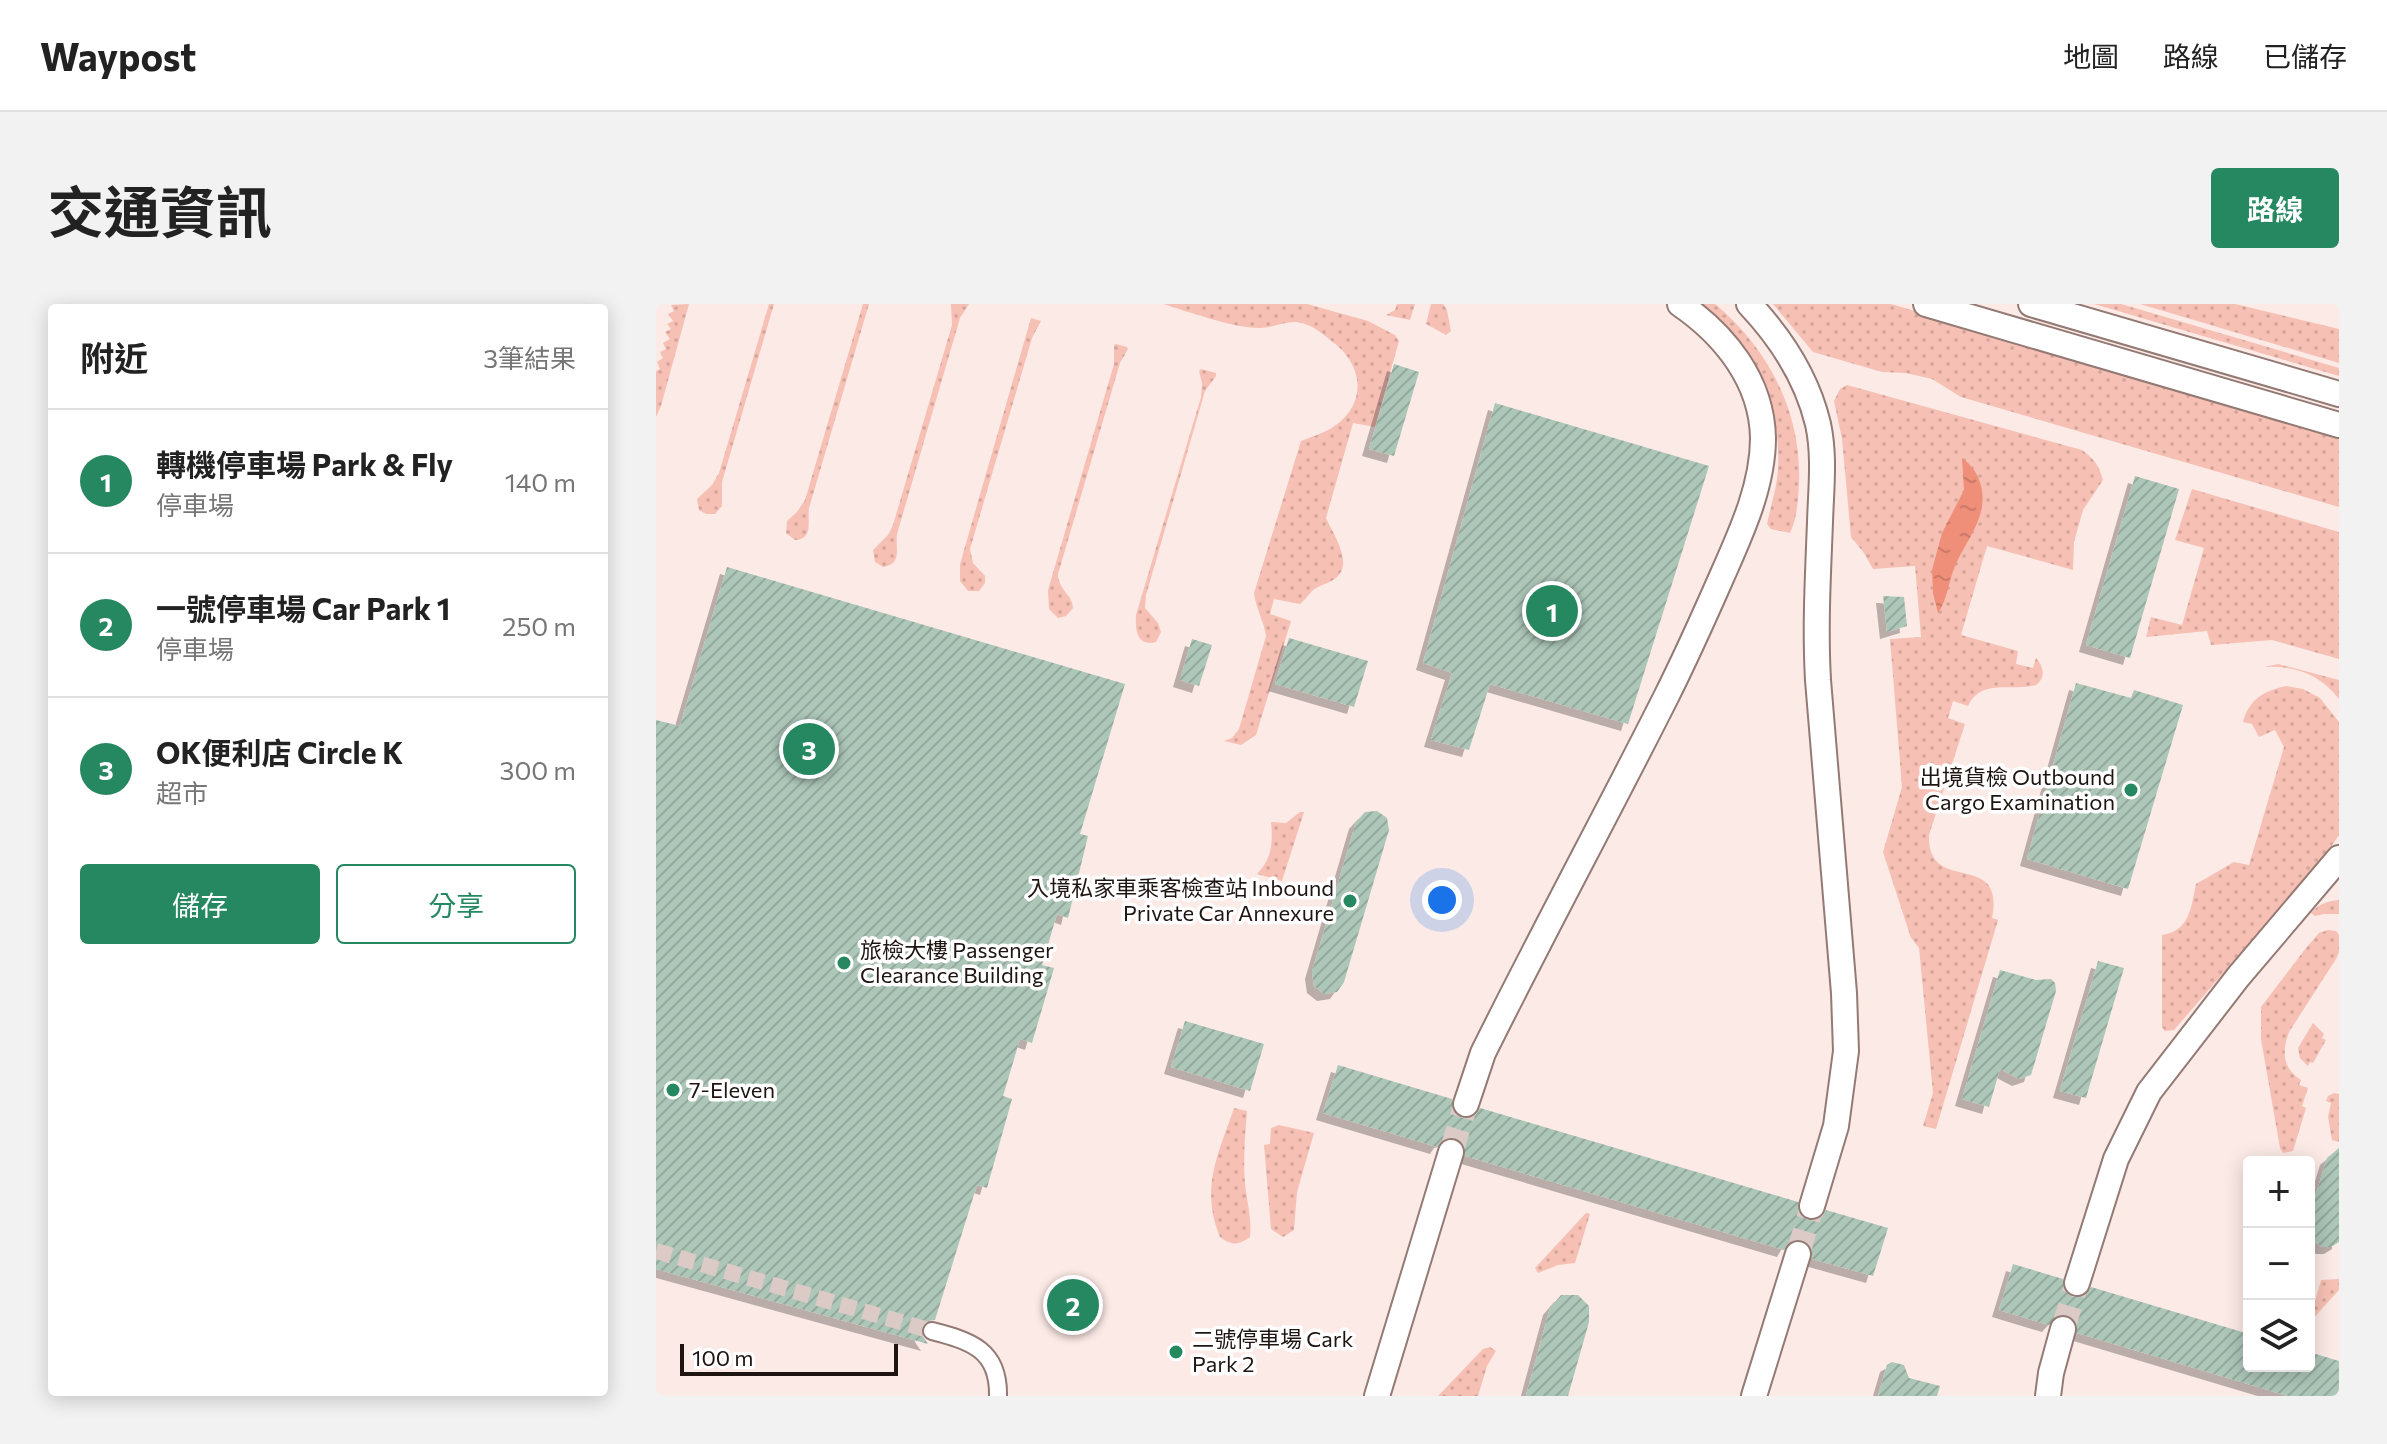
<!DOCTYPE html>
<html lang="zh-TW">
<head>
<meta charset="utf-8">
<style>
  body { margin:0; font-family:Commissioner,"Noto Sans TC",sans-serif; background:#f2f2f2; color:#222 }
  .controls { position:absolute; right:24px; bottom:24px; display:grid; overflow:hidden; border-radius:8px; box-shadow:0 4px 20px #0003 }
  .controls button { width:72px; height:72px; display:grid; place-items:center; padding:0; border:0; border-bottom:2px solid #e0e0e0; background:#fff; color:#222; font:40px sans-serif }
  .scale { position:absolute; left:24px; bottom:20px; width:218px; box-sizing:border-box; padding-left:8px; border:4px solid #1e1512; border-top:0; font-size:22px; line-height:28px; white-space:nowrap; color:#1e1512; -webkit-text-stroke:6px #fff; paint-order:stroke }
  .you { position:absolute; left:786px; top:596px; width:28px; height:28px; margin:-20px; border:6px solid #fff; border-radius:50%; background:#1a73e8; box-shadow:0 0 0 12px #1a73e833 }
  .badge { display:grid; place-items:center; width:52px; height:52px; border-radius:50%; background:#268861; color:#fff; font-size:26px; font-weight:700 }
  .pin { position:absolute; translate:-50% -50%; border:4px solid #fff; box-shadow:0 2px 8px #0006 }
  .list { margin:0; padding:0; list-style:none }
  h2 { display:flex; justify-content:space-between; align-items:center; height:104px; margin:0; padding:0 32px; font-size:34px }
  h2 small { font-size:26px; font-weight:400; color:#767676 }
  .list li { display:grid; grid-template-columns:52px 1fr auto; gap:24px; align-items:center; box-sizing:border-box; height:144px; padding:0 32px; border-top:2px solid #e0e0e0 }
  .list b { display:block; font-size:30px; white-space:nowrap }
  .list p { margin:0; font-size:26px; white-space:nowrap; color:#767676 }
  .list em { font-size:26px; font-style:normal; color:#767676 }
  .actions { display:flex; gap:16px; padding:24px 32px }
  .actions a { flex:1; padding:18px 0; border:2px solid #268861; border-radius:8px; text-align:center; font-size:28px; color:#268861 }
  .actions .main { background:#268861; color:#fff }
  .icon { flex:none; width:44px; height:44px; fill:none; stroke:currentColor; stroke-width:2; stroke-linecap:round; stroke-linejoin:round }
  .map { position:relative; flex:none; width:1683px; height:1092px; overflow:hidden; border-radius:8px }
  header { display:flex; align-items:center; gap:48px; box-sizing:border-box; height:112px; padding:0 40px; background:#fff; border-bottom:2px solid #e0e0e0 }
  header strong { font-size:38px }
  nav { display:flex; gap:44px; margin-inline-start:auto; font-size:28px }
  .intro { display:flex; align-items:center; justify-content:space-between; box-sizing:border-box; height:192px; padding:0 48px }
  h1 { margin:0; font-size:56px }
  .button { padding:20px 36px; border-radius:8px; background:#268861; color:#fff; font-size:28px; font-weight:700 }
  main { display:flex; gap:48px; padding:0 48px }
  aside { flex:1; background:#fff; border-radius:8px; box-shadow:0 4px 20px #0003 }
  .map>svg:first-child { display:block }
  .grass { fill:url(#grass-dots) }
  .water { fill:url(#water-ripples) }
  .building { fill:url(#building-hatch); filter:url(#shadow) }
  .lines { fill:none; stroke-linecap:round; stroke-linejoin:round }
  .minor-tunnel { stroke:#dbcac6; stroke-width:16; stroke-dasharray:16 8; stroke-linecap:butt }
  .highway-tunnel { stroke:#dbcac6; stroke-width:24; stroke-dasharray:24 12; stroke-linecap:butt }
  .minor-casing { stroke:#947a74; stroke-width:20 }
  .highway-casing { stroke:#947a74; stroke-width:28 }
  .minor { stroke:#fff; stroke-width:16 }
  .highway { stroke:#fff; stroke-width:24 }
  .poi-dot { fill:#268861; stroke:#fff; stroke-width:3 }
  .labels { text-anchor:middle; stroke-width:7; stroke-linejoin:round; paint-order:stroke }
  .poi-label { font-size:22px; fill:#1e1512; stroke:#fff; text-anchor:start }
</style>
</head>
<body>
<header>
<strong>Waypost</strong>
<nav><a>地圖</a><a>路線</a><a>已儲存</a></nav>
</header>
<div class="intro"><h1>交通資訊</h1><a class="button">路線</a></div>
<main>
<aside>
<h2>附近<small>3筆結果</small></h2>
<ul class="list">
<li><span class="badge">1</span><div><b>轉機停車場 Park &amp; Fly</b><p>停車場</p></div><em>140 m</em></li>
<li><span class="badge">2</span><div><b>一號停車場 Car Park 1</b><p>停車場</p></div><em>250 m</em></li>
<li><span class="badge">3</span><div><b>OK便利店 Circle K</b><p>超市</p></div><em>300 m</em></li>
</ul>
<div class="actions"><a class="main">儲存</a><a>分享</a></div>
</aside>
<div class="map">
<svg width="1683" height="1092" viewBox="0 0 1683 1092">
  <defs>
    <pattern id="grass-dots" width="8" height="8" patternUnits="userSpaceOnUse" patternTransform="scale(2)"><rect width="8" height="8" fill="#f7c0b4"/><path d="M2 2h.1M6 6h.1" fill="none" stroke="#d3a49a" stroke-width="1.8" stroke-linecap="round"/></pattern>
    <pattern id="water-ripples" width="26" height="14" patternUnits="userSpaceOnUse" patternTransform="scale(2)"><rect width="26" height="14" fill="#ef8f7a"/><path d="M2 4q2-2 4 0t4 0M15 11q2-2 4 0t4 0" fill="none" stroke="#cc7a68"/></pattern>
    <pattern id="building-hatch" width="6" height="6" patternUnits="userSpaceOnUse" patternTransform="scale(2)"><rect width="6" height="6" fill="#acc6b8"/><path d="M-1 1l2-2M0 6l6-6M5 7l2-2" fill="none" stroke="#94a99d"/></pattern>
    <filter id="shadow"><feDropShadow dx="-7" dy="7" stdDeviation="0" flood-color="#0004"/></filter>
  </defs>
  <rect width="100%" height="100%" fill="#fceae6"/>
  <path class="grass" d="M33,0L5,102L0,113V67L4,65L1,58L7,54L4,48L10,45L7,39L14,35L9,28L15,25L11,20L17,17L12,10L18,7L15,1Z
    M113,0H118L66,178V202L59,210H50L43,206L41,195L56,181L63,169Z
    M207,0H213L153,204C151,218 158,235 139,236L130,229L131,217L141,208L149,196Z
    M295,0H313L304,14L241,230C239,244 247,260 227,263L219,258L217,246L232,231L237,221L296,21Z
    M507,0H651L712,17L739,31L743,37L719,123L697,119L670,214C677,230 698,259 680,274C674,279 664,281 657,286C652,291 649,296 644,300L618,295L614,310L635,317L600,431L585,441L568,437L576,434L583,425L610,332C608,317 600,305 598,289L645,137C654,133 665,130 674,125C711,103 709,63 678,39C668,31 658,22 646,19C632,15 618,24 604,24C576,24 534,8 507,0Z
    M741,0H759L754,16L730,11L739,6Z
    M775,0H787L791,6L795,27L790,31L770,20Z
    M1045,0H1059C1113,45 1146,109 1143,180C1142,196 1141,215 1134,229L1115,225L1111,220C1115,201 1121,184 1122,164C1126,99 1094,41 1045,0Z
    M1117,0H1235L1683,131V203L1305,93L1276,75L1250,69L1226,68L1157,48Z
    M1438,0H1465L1683,64V72Z
    M1484,0H1579L1683,25V59Z
    M375,14L385,17L376,34L314,245L317,259L329,272V279L323,287H312L304,277V260Z
    M460,40L471,43L472,45L464,59L402,270C402,286 417,291 417,304L410,312L402,314L393,305L392,286L458,60V41Z
    M545,65L560,69V72L549,87L490,291L489,304L502,319L505,328L500,338C481,343 479,326 480,311L545,93L546,79L543,67Z
    M1191,81L1426,146C1438,155 1443,161 1447,176L1427,206L1418,238L1417,266L1331,242L1305,331L1362,347L1360,360L1377,364L1380,354C1388,363 1390,373 1380,381C1356,388 1325,374 1312,402L1297,397L1292,414L1309,420L1273,531C1271,593 1350,544 1336,614L1342,616L1280,825L1267,822L1277,789L1263,644L1255,634L1227,548L1246,483L1234,335L1265,333L1259,262L1217,265L1208,249L1195,233L1186,135L1178,97L1184,85Z
    M1536,185L1683,228V355L1616,336L1555,341L1551,327L1490,333L1495,313L1526,321L1548,244L1519,236Z
    M1622,360L1683,376V395C1664,370 1638,361 1608,363Z
    M1630,382L1647,385L1664,394L1683,418V531L1668,553L1518,726L1509,727L1506,723V631C1534,627 1535,603 1540,580L1578,558L1593,561L1628,443L1619,426L1603,433L1596,420L1587,418C1593,395 1608,387 1630,382Z
    M644,508H648L626,577L601,570C616,554 617,540 615,518L630,519Z
    M1683,596V610H1668L1659,612L1655,609C1663,600 1671,597 1683,596Z
    M1672,626L1680,627L1683,631V648L1680,655L1633,728C1626,747 1626,764 1645,776L1643,781L1652,784L1646,802L1650,804L1637,847L1627,849L1624,844L1605,735V703L1650,644L1663,629Z
    M1657,719L1668,730L1666,734L1670,736L1657,759L1654,758L1652,762L1644,754L1642,744Z
    M1678,789L1683,790V838L1676,836L1672,813L1675,799L1670,797L1672,792Z
    M578,804L591,807C589,832 587,856 589,880C591,898 596,915 594,933C583,941 575,942 564,933C544,884 562,851 578,804Z
    M623,821L658,829L641,888L638,926L627,933L615,925L608,841L614,840L615,824Z
    M930,909L934,910L919,959L902,961L882,969L879,964Z
    M1683,975V986L1653,1019L1665,976Z
    M834,1043L840,1047L831,1062L822,1092H782L827,1045Z"/>
  <path class="water" d="M1306,154C1313,159 1318,165 1322,173C1337,208 1312,232 1299,262C1293,276 1291,297 1282,309L1277,289L1276,266L1286,229L1308,186Z"/>
  <path class="building" d="M738,60L763,68L738,152L713,145Z
    M839,99L1053,162L972,420L834,380L813,446L775,436L796,369L767,359Z
    M1479,172L1523,185L1474,354L1430,341Z
    M71,263L469,380L424,530L432,532L412,614L401,610L386,661L398,664L376,739L364,735L347,792L356,795L331,884L321,881L279,1016L272,1017L266,1023V1031L272,1040L0,965V416L24,422Z
    M1227,292L1248,293L1251,322L1231,328Z
    M633,334L712,357L698,403L619,380Z
    M536,335L556,341L543,382L524,376Z
    M1420,379L1475,394L1478,386L1527,401L1472,585L1371,555Z
    M721,507L731,514L733,526L688,678L681,688L668,690L658,682L656,668L700,518L709,508Z
    M1442,657L1468,664L1430,794L1404,787Z
    M1344,666L1380,676L1395,675L1399,679L1400,687L1375,771L1363,775L1344,765L1333,803L1306,795Z
    M529,717L608,740L594,787L515,763Z
    M682,761L796,795L798,809L806,814L819,812L824,804L1142,898L1145,912L1152,916L1166,913L1170,906L1232,924L1217,972L1156,955L1153,940L1146,936L1132,939L1128,946L809,852L806,838L799,834L785,837L781,843L667,809Z
    M1683,844V938L1675,943H1666L1653,933V913L1671,854Z
    M1357,960L1407,975L1410,988L1417,993L1430,990L1435,983L1593,1030V1062H1653V1048L1683,1057V1092H1632L1421,1029V1020L1412,1011H1402L1393,1021L1343,1006Z
    M905,991H922L933,1002V1018L912,1092H870L894,1004Z
    M1236,1058L1248,1061L1253,1074L1284,1082L1281,1092H1222L1231,1061Z"/>
  <g class="lines">
    <path class="minor-tunnel" d="M0,947L276,1027"/>
    <path class="highway-tunnel" d="M795,848L810,800
      M1142,950L1156,902
      M1407,1025L1421,979"/>
    <defs>
      <path id="minor" d="M276,1027C315,1037 343,1046 342,1092"/>
      <path id="highway" d="M1093,0C1125,34 1151,74 1162,120C1169,152 1165,185 1164,218C1162,271 1159,323 1162,376L1188,689L1190,747L1180,822L1156,902
        M1270,0L1683,121
        M1375,0L1683,90
        M810,800L827,749C886,630 950,512 1010,393C1030,353 1048,313 1066,272C1085,229 1107,182 1107,134C1106,77 1069,31 1024,0
        M1421,979L1460,855L1493,788L1582,673L1683,554
        M721,1092L795,848
        M1098,1092L1142,950
        M1392,1092L1395,1069L1407,1025"/>
    </defs>
    <use href="#minor" class="minor-casing"/>
    <use href="#highway" class="highway-casing"/>
    <use href="#minor" class="minor"/>
    <use href="#highway" class="highway"/>
  </g>
  <g class="poi-dot">
    <circle cx="1475" cy="486" r="8"/>
    <circle cx="694" cy="597" r="8"/>
    <circle cx="188" cy="659" r="8"/>
    <circle cx="17" cy="786" r="8"/>
    <circle cx="520" cy="1048" r="8"/>
  </g>
  <g class="labels">
    <g class="poi-label">
      <text x="1459" y="481" text-anchor="end">出境貨檢 Outbound<tspan x="1459" dy="25">Cargo Examination</tspan></text>
      <text x="678" y="592" text-anchor="end">入境私家車乘客檢查站 Inbound<tspan x="678" dy="25">Private Car Annexure</tspan></text>
      <text x="204" y="654">旅檢大樓 Passenger<tspan x="204" dy="25">Clearance Building</tspan></text>
      <text x="33" y="794">7-Eleven</text>
      <text x="536" y="1043">二號停車場 Cark<tspan x="536" dy="25">Park 2</tspan></text>
    </g>
  </g>
</svg>
<div class="controls">
<button>+</button>
<button>−</button>
<button><svg class="icon" aria-label="layers" viewBox="0 0 24 24"><path d="M12 4l9 5-9 5-9-5zM3 14l9 5 9-5"/></svg></button>
</div>
<div class="scale">100 m</div>
<div class="you"></div>
<div class="pin badge" style="left:896px;top:307px">1</div>
<div class="pin badge" style="left:417px;top:1001px">2</div>
<div class="pin badge" style="left:153px;top:445px">3</div>
</div>
</main>
</body>
</html>
